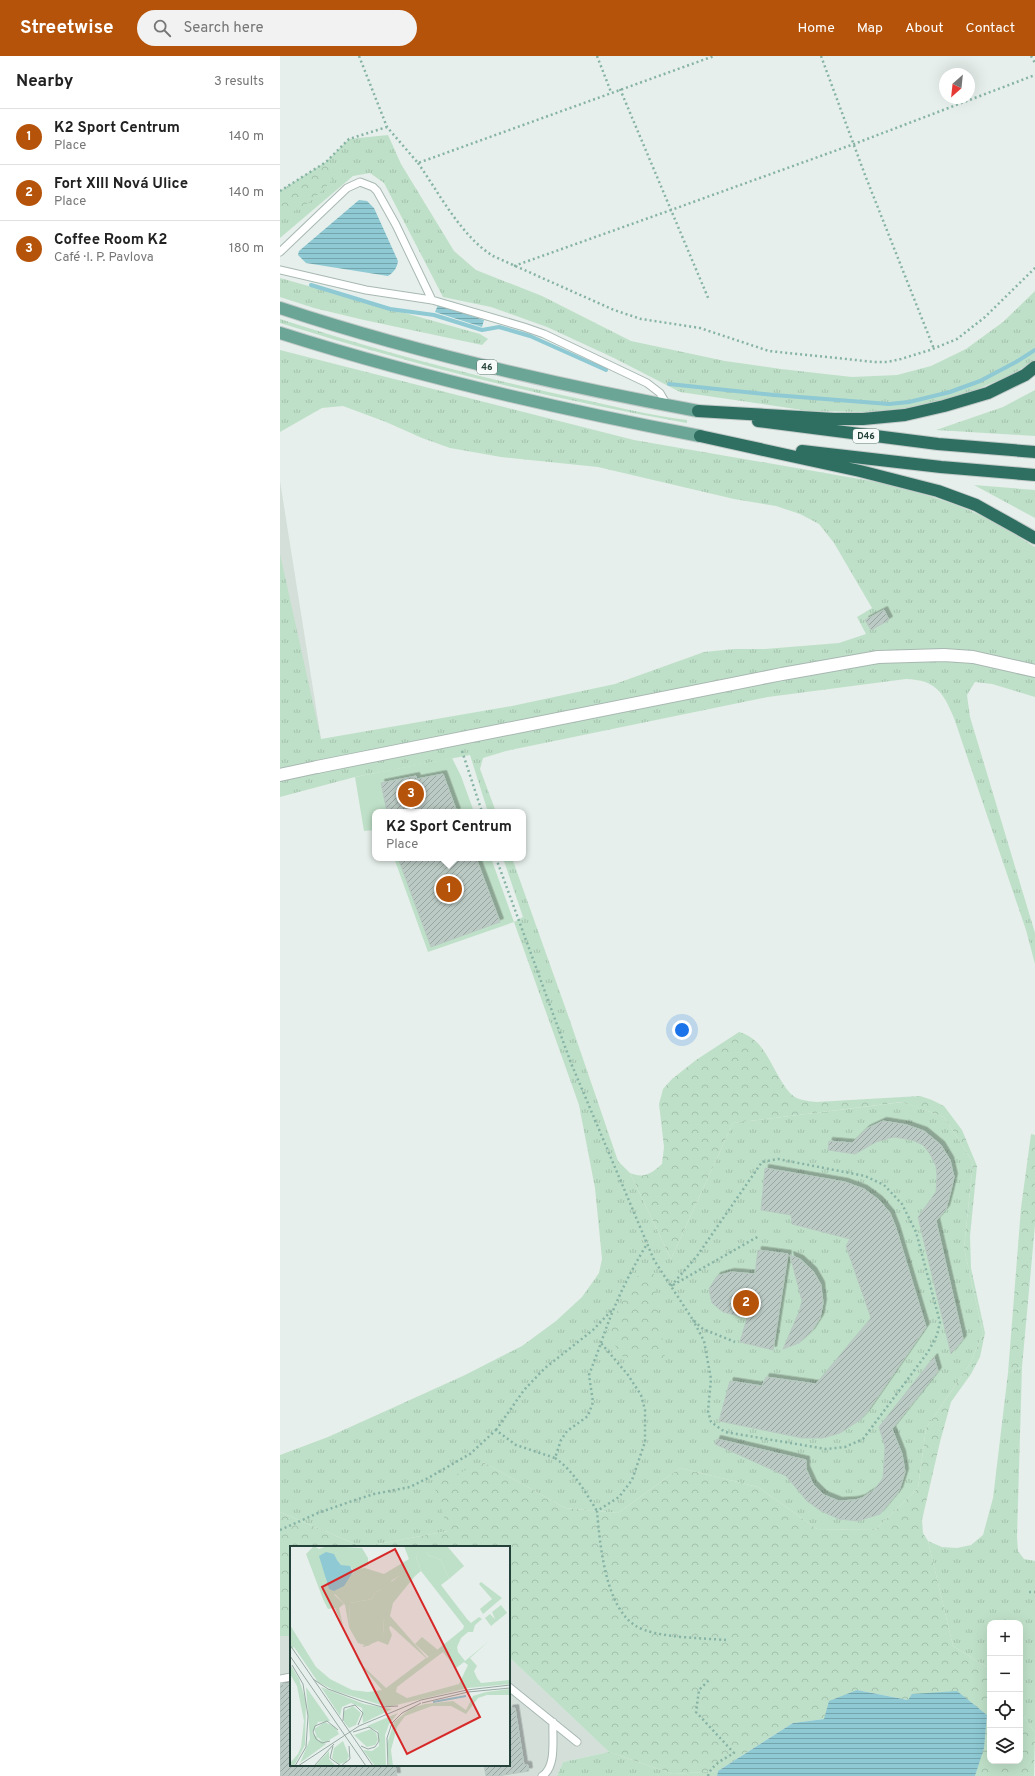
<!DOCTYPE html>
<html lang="en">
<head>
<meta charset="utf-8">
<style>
  body { margin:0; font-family:Overpass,sans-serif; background:#f2f2f2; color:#222 }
  .controls { position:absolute; right:12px; bottom:12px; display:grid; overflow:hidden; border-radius:8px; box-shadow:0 4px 16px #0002 }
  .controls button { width:36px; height:36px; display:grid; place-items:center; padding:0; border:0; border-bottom:1px solid #e0e0e0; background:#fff; color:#222; font:20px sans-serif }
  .compass { position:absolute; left:659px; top:12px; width:36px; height:36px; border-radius:50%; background:#fff; box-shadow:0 4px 16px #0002; rotate:207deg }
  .you { position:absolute; left:402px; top:974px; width:14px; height:14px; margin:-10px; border:3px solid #fff; border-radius:50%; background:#1a73e8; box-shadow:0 0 0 6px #1a73e833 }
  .badge { display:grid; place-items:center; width:26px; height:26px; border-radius:50%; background:#b45309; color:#fff; font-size:13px; font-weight:700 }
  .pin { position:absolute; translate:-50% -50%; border:2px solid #fff; box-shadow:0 1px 4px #0006 }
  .popup { position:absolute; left:92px; top:753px; width:154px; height:52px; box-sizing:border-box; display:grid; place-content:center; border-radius:8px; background:#fff; filter:drop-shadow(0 1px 3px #0005); font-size:13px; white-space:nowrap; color:#767676 }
  .popup b { font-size:15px; color:#222 }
  .popup::after { content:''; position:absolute; left:50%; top:100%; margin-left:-8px; border:8px solid transparent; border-top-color:#fff }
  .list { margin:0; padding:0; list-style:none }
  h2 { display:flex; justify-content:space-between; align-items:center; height:52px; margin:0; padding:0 16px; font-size:17px }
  h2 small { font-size:13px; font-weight:400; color:#767676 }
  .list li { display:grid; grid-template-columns:26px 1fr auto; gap:12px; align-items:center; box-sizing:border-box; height:56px; padding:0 16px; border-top:1px solid #e0e0e0 }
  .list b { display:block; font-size:15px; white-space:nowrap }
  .list p { margin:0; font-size:13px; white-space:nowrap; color:#767676 }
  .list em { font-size:13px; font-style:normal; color:#767676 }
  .icon { flex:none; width:22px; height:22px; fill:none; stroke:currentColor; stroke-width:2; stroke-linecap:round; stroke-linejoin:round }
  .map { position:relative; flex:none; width:755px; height:1720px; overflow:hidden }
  header { display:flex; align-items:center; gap:24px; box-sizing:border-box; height:56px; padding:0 20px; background:#b45309; color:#fff }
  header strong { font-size:19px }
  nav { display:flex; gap:22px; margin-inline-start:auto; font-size:14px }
  .search { width:280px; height:36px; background:#f2f2f2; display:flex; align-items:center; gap:10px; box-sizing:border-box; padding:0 14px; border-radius:22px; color:#767676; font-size:15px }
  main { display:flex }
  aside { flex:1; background:#fff }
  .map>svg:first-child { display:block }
  .built { fill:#d4dfda }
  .grass { fill:url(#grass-tufts) }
  .forest { fill:url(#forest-crowns) }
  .park { fill:#bfe0c8 }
  .water { fill:url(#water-rules) }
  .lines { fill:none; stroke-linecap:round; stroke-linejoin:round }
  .stream { stroke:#8ec9d4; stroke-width:4 }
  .building { fill:url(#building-hatch); stroke:#b8c9c2; filter:url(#shadow) }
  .service-casing { stroke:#a8b8b2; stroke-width:9 }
  .minor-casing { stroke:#a8b8b2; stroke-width:14 }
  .tertiary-casing { stroke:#a8b8b2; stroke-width:14 }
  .primary-casing { stroke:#c2cac8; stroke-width:14 }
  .motorway-casing { stroke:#c2cac8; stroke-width:14 }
  .path { stroke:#86b3a5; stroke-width:2.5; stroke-dasharray:2 3; stroke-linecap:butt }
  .service { stroke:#fff; stroke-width:7 }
  .minor { stroke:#fff; stroke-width:12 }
  .tertiary { stroke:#fff; stroke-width:12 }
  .primary { stroke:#6aa596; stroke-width:12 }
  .motorway { stroke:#2f6f62; stroke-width:12 }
  .labels { text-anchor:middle; stroke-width:3; stroke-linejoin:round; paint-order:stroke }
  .shield { fill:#f7fbf9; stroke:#637a73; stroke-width:1 }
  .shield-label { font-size:9px; font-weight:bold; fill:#24423a }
  .inset-river { fill:none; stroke:#8ec9d4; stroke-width:2 }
  .inset-road { fill:none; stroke:#98aaa4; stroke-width:1 }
  .view { fill:#d62828; fill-opacity:0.15; stroke:#d62828; stroke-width:2 }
  .inset-edge { fill:none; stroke:#24423a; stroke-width:2 }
</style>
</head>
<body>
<header>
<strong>Streetwise</strong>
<div class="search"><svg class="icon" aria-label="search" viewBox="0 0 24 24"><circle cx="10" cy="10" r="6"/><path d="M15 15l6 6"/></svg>Search here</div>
<nav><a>Home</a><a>Map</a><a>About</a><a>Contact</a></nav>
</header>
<main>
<aside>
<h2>Nearby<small>3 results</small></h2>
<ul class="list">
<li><span class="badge">1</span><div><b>K2 Sport Centrum</b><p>Place</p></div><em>140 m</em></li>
<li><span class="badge">2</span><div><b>Fort XIII Nová Ulice</b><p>Place</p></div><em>140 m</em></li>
<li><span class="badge">3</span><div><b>Coffee Room K2</b><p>Café · I. P. Pavlova</p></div><em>180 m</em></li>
</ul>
</aside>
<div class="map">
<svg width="755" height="1720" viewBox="0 0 755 1720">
  <defs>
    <pattern id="grass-tufts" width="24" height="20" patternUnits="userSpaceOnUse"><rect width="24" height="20" fill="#bfe0c8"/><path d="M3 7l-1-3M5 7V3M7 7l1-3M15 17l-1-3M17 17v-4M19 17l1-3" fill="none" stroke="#a4c1ad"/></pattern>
    <pattern id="forest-crowns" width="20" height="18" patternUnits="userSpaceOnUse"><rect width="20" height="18" fill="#bfe0c8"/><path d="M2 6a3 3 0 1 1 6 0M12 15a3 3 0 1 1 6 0" fill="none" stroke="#a4c1ad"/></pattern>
    <pattern id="water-rules" width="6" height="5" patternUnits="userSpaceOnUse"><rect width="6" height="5" fill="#8ec9d4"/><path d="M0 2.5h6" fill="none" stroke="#74a5ad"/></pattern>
    <pattern id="building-hatch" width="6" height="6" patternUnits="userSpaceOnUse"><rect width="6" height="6" fill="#bbcac4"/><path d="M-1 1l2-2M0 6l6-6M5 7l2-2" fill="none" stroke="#98a6a0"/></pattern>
    <filter id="shadow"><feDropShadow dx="3.5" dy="-3.5" stdDeviation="0" flood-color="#0004"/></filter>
  </defs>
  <rect width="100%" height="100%" fill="#e6efeb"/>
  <path class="built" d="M0,425L41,683L0,692Z
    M0,1580H11V1709H229V1601L329,1696L283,1706L277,1720H0Z"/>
  <path class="grass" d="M108,79L121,108L174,195L196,214L262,240L351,285L445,305L501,313L572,321L617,319L651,310L686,293L723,266L755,235V304L731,319L686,338L647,350L587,356L529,355L400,336L334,302L267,271L211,251L163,241L104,127L90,117L73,120L0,182V135L46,106L69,83Z
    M0,222L200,278L208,283L202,289L84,264L34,252L0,241Z
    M0,263C95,294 193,320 291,341C329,349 368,359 407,364V367C269,343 134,309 0,267Z
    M0,294L354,384L597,426C629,434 661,442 691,455C714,465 734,478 755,491V641L712,628L695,626L687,639L690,661L755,877V908L746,874L674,662C663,636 656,624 626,623L488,641L226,695L203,702L200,713L216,756H208L190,699L75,721L0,741V498L41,683L232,650L335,628L424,596L454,593H485L559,587L586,578L577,561L592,552L554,487L539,468L520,458L496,450L454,443L318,411L221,401L170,392L142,382L106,366L63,350L42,352L0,376Z
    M755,334V380L656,374L723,351Z
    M694,429L755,434V462Z
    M223,802H232L289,962L338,1105L350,1117L391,1203L453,1067L623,1046L664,1061L693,1106L684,1192L703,1277L690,1308L646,1372L638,1432L595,1474L537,1473L478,1431L400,1412L338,1457L285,1452L203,1406L168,1475L82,1491L0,1456V1399L48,1381L99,1358L185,1319L242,1290L276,1265L302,1241L319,1217L322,1203L315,1132L299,1049L234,866L243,861Z
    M742,1311L737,1481L738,1495L744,1503L755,1505V1677L740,1654V1567H710V1613L673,1590L648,1485L662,1491L677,1492L691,1489L703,1479L713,1442L728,1317Z
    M329,1696L393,1718L438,1715L437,1720H277L283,1706Z"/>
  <path class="forest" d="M46,106L53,123C39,138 22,157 0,158V135Z
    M459,976C487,983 492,1017 510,1037C516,1044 527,1045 536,1046L640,1040L652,1044L664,1050L682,1074L697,1110L690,1180L691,1212L705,1277L700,1301L691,1318L671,1346L660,1386L642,1464L643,1477L648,1485L673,1590L710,1613V1705H740V1654L755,1677L754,1720H695C701,1699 706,1680 707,1659L699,1653L628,1644L577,1634L544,1663L513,1667L438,1715L393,1718L329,1696L229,1601V1491H11V1580H0V1456L82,1491L168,1475L154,1429L203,1406L285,1452L338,1457L400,1412L478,1431L537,1473L595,1474L638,1432L646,1372L690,1308L703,1277L684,1192L693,1106L664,1061L622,1046L453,1067L391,1203L350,1117C364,1123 372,1117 382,1108L384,1091L379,1048L383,1033L392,1023L416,1004Z
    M751,1078L755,1079V1169L742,1311L728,1317L741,1152Z
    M373,1212L385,1302L343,1301L327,1278L352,1223Z"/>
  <path class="park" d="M172,702L181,720L194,756H95V774L84,775L75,721Z
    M114,802H211L234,866L148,896Z"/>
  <path class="water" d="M79,144L87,145L94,152L118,205C117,212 114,216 108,220L26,207L18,199L19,195Z
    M158,249L204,264L202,271L155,256Z
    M577,1634L628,1644L632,1638L677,1635L707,1659L704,1692L695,1720H437L438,1715L513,1667L544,1663L549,1645Z"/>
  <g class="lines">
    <path class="stream" d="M31,229L110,253L154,259L202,274L219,271L250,280L326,314
      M389,328L494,339L609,348L629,346L670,336L700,325L736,306L755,294"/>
  </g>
  <path class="building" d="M604,554L609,564L591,574L585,564Z
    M163,718L177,756H107L101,727L136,720L137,723Z
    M118,802H196L220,866L151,891Z
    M603,1065L627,1069L644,1075L661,1089L670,1104L674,1121L670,1138L666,1153L656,1165L683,1283L671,1298L638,1161L656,1136L657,1120L656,1110L650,1098L643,1089L632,1084L614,1081L596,1086L575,1098L548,1094L549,1085L572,1087L586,1073Z
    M485,1112L565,1126L584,1133L599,1144L610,1157L616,1172L646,1271L587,1356L580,1364L560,1377L543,1382H522L439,1365L450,1325L482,1330L486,1321L536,1328L591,1262L566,1190L570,1183L512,1168L511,1159L481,1154Z
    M478,1194L508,1198L493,1294L460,1286L467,1262L443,1256L432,1247L429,1233L437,1220L451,1216L475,1218Z
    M510,1199L520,1203L533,1215L541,1229L543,1247L540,1262L531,1276L519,1287L503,1293L519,1256L522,1245Z
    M654,1301L658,1315L612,1373L622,1398L625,1416L619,1435L600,1458L578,1465L559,1463L541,1455L527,1445L506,1420L435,1388L437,1383L526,1404V1413L533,1428L544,1439L559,1445L575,1444L582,1442L594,1434L603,1422L605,1391L599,1371Z
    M11,1627V1709H115L117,1720H0V1629Z
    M235,1652L244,1709H248L249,1715L218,1720H206L204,1709H229V1653Z"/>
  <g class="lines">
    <defs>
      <path id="service" d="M0,196L67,132L80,126L93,131L97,135L116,169L152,244
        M0,214L86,234L152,244L244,271L264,278L367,327L380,337L387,349
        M0,1623L11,1621
        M229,1631L297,1686
        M262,1720C277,1711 272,1682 273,1666"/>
      <path id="minor" d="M37,711L502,618L598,601L664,599L693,601L755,615"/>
      <path id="tertiary" d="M0,719L37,711"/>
      <path id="primary" d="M0,252C136,297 277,329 418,355
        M0,277C138,321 278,353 420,380"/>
      <path id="motorway" d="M418,355L554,363H583L625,359L664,350L708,337L745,319L755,311
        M478,365L658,388L755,396
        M420,380L580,415L658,435L696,449L755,482
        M522,395L661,411L755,419"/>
    </defs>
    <use href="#service" class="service-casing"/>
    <use href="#minor" class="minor-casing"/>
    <use href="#tertiary" class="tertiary-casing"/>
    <use href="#primary" class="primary-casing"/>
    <use href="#motorway" class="motorway-casing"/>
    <path class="path" d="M79,0L107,71L138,107L434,0
      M317,0L331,36
      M541,0L585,119L654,293
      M751,0L755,7
      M340,33L391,154L574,88L755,19
      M138,107C159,137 181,180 213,200L334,254L361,263L420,272L489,295L595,306H607L621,303L650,294L677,283L705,261L755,212
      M0,135L46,106L69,83L107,71
      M234,210L391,154L429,244
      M182,695L202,756
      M216,802L291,1007L374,1204L413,1264L423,1273L455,1286
      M393,1229L479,1180
      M391,1230L417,1200L482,1106L498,1103L585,1120L604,1129L622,1148L636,1176L660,1266L657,1279L648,1296L583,1383L565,1391L546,1393L445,1376L431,1366L428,1355L431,1323L424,1285L413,1264
      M321,1287C333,1251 347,1221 367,1188
      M216,1374L244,1334L265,1312L313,1274L332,1254
      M275,1402C293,1414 306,1437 317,1455
      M0,1474L38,1457L72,1445L94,1438L130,1431L148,1422L190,1398L216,1374L236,1389L275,1402L281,1384L287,1375L308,1360L313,1346L309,1319L321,1287L348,1319L361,1339L365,1354V1386L352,1424L339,1441L317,1455C320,1488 325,1551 356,1570C375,1582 423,1582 446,1584
      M749,1536H755
      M428,1720C431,1709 444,1703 454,1697L416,1656L419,1634L429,1624"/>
    <use href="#service" class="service"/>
    <use href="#minor" class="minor"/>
    <use href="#tertiary" class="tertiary"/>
    <use href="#primary" class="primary"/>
    <use href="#motorway" class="motorway"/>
  </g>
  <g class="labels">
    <g class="shield">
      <rect x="197" y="304" width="20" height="14" rx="3"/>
      <rect x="573" y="373" width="26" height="14" rx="3"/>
    </g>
    <g class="shield-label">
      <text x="207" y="314">46</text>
      <text x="586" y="383">D46</text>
    </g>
  </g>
  <g transform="translate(10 1490)">
    <rect width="220" height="220" fill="#e6efeb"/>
    <path d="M24,0L29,3L37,0L72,2L78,12V19L63,26L62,22L51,19L46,13H31L36,32L32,37L54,58L49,62L53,80L45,62L38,63L33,53L16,8ZM129,5H136L138,9L151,14L159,33L151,39L177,73L181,77L189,71L192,73L185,79L183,86H178L171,92L167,101L168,106L175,115L199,95L180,112L187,120L184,125L187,132L191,137L220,134V138L178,142L98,161L45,145L28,136L4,101L0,103V79L26,121L40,133L62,144L78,146L92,144L69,117L63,103L72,119L96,142L136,112L93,73L94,89L78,100L68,97L59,81L60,57L82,53L85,46L91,44H101V36L109,30H125L103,57L100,70L137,112L173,83L174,80L131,25L126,12ZM153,106L166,122L174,116L178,119L169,138L117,152L106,146L107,141ZM0,118L9,133L16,155L15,199L4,220H0V217L8,208L11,201L14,175L7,140L0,128ZM16,141L40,175L28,176L22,187L36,198L10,217L20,193ZM31,141L74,158L102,163L73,177L72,162L61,157L52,161L50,170ZM196,146L197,149L188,152L176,168L161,160H142L115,170L107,181L101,204L103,220H99L97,198L104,176L121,162L135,158L163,155L176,164L183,150ZM63,160L71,167L66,179L59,182L54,176V165ZM108,167L99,178L95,189L96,220H85L73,204L82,205L89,200L88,185L77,180ZM35,176L45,181L49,188L36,196L28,194L24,183ZM81,183L86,187L88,194L85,199L77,201L64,189ZM53,195L59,210L56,216L49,218L42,212L44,202ZM39,205V213L46,220H25Z" fill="#bfe0c8" fill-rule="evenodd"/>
    <path d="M114,0H157L174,20L159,33L151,14L138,9L136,5H130L126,12L131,25L125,30H109L101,35L105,39L101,44H91L85,46L82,53L60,57L59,81L65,89L68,97L73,100L94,89L93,73L101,79L99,82L102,89L98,99L88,95L74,101L68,97L59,81L55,59L46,49L32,44V37L36,32L38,41L48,42L67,23L75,22L94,28L119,13ZM191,36L212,52L193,68L190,63L202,53L189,38ZM220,143V149H197L196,146Z" fill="#bfe0c8"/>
    <path d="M132,91L148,104L139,111L125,98Z" fill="#bfe0c8"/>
    <path d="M211,59L217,67L201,80L195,72L200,68L205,73L202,66Z" fill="#bfe0c8"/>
    <path d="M36,6L44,8L47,14L51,19L60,20L63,26L54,40L44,45L39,43L29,10Z" fill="#8ec9d4"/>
    <path class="inset-river" d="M143,156L176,150"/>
    <path class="inset-road" d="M0,99L83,220M0,110L76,220M2,119L13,138L18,170L16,201L5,220M23,133L38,143L71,155L92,161L108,160M131,154L177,144L220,139M132,157L178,146L220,142M53,175L54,162L65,159L73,167L68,179M63,186L79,181L88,187L89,195L85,201L78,203L71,200M40,195L32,197L26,193L23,186L25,180L37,175L48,184M43,200L40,212L51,220L60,213L59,200M8,220L69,180L131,154M24,220L44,198M98,220L97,192L102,177L112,167L131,157"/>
    <path class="view" d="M105,3L190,171L117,208L32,41Z"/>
    <rect width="220" height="220" class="inset-edge"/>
  </g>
</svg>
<div class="controls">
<button>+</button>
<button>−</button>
<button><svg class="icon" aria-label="locate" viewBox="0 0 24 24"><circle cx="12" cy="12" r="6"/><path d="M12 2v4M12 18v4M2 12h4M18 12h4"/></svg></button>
<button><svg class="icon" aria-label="layers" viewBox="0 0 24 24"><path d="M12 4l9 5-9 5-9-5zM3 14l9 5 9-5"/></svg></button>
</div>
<svg class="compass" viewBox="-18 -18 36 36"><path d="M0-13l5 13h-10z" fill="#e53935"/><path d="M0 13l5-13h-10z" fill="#767676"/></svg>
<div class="you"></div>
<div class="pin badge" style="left:169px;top:833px">1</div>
<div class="popup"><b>K2 Sport Centrum</b>Place</div>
<div class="pin badge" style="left:466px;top:1247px">2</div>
<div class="pin badge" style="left:131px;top:738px">3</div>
</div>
</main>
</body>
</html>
